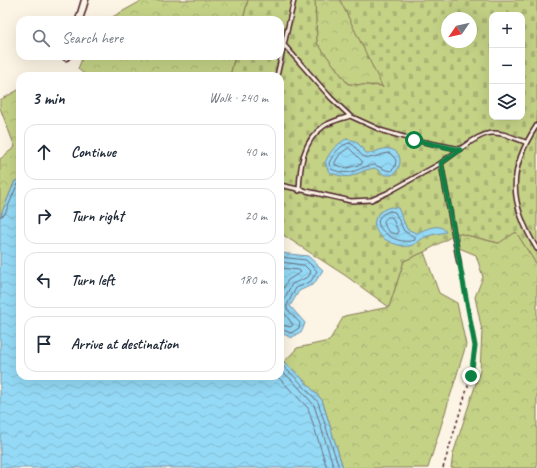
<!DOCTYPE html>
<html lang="en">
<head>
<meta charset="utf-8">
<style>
  body { margin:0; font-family:Caveat,sans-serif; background:#f2f2f3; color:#1f2937 }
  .controls { position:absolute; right:12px; top:12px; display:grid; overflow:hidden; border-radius:8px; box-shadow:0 4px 16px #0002 }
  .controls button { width:36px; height:36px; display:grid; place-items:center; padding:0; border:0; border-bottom:1px solid #e0e1e3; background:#fff; color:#1f2937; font:20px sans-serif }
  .compass { position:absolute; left:441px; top:12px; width:36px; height:36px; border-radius:50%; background:#fff; box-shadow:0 4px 16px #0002; rotate:236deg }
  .stop { position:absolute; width:12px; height:12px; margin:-9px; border:3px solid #0b8043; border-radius:50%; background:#fff }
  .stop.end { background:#0b8043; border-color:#fff; box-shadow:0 1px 4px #0008 }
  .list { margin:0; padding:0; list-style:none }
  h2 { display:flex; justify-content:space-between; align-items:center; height:52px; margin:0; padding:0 16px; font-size:17px }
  h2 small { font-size:13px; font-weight:400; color:#747a83 }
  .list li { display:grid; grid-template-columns:26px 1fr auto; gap:12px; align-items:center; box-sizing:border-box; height:56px; margin:0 8px 8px; padding:0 8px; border:1px solid #e0e1e3; border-radius:12px }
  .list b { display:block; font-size:15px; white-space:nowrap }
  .list em { font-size:13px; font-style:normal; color:#747a83 }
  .icon { flex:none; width:22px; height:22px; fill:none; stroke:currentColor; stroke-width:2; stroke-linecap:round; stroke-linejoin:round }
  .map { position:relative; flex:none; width:537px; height:468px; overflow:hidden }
  .search { position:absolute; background:#fff; box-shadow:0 4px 16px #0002; left:16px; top:16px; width:268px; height:44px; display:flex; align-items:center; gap:10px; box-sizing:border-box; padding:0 14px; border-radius:12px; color:#747a83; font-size:15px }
  .panel { position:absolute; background:#fff; box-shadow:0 4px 16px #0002; left:16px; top:72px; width:268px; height:308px; border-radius:12px }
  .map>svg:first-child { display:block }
  .forest { fill:url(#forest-crowns); stroke:#877858 }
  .cemetery { fill:url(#cemetery-stones); stroke:#877858; fill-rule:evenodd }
  .water { fill:url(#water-waves); stroke:#768fa5 }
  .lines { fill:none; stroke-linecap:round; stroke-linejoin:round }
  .shore { stroke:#686a7c; stroke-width:1 }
  .service-casing { stroke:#4a1f2b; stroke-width:6 }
  .minor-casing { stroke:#4a1f2b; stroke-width:9 }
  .path { stroke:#4a1f2b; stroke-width:1.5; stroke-dasharray:3 3; stroke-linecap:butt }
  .service { stroke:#fcf5e5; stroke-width:3 }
  .minor { stroke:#fcf5e5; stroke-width:6 }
  .route { stroke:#0b8043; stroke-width:5 }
</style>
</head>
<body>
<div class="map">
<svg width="537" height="468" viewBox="0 0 537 468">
  <defs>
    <pattern id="forest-crowns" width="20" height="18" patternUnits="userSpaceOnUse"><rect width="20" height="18" fill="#c4d286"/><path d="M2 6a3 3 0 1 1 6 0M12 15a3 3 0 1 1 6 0" fill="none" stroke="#aab474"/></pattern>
    <pattern id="cemetery-stones" width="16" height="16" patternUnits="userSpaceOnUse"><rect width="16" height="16" fill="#c4d286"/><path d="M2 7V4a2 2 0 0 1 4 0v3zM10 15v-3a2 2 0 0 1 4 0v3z" fill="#aab474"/></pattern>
    <pattern id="water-waves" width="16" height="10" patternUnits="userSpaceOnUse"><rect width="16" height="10" fill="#94daf6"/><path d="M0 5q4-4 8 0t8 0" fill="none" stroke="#81bbd3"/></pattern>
  </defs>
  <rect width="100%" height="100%" fill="#fcf5e5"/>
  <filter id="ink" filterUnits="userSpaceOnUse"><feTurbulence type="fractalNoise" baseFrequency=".025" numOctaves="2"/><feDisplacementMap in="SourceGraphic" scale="8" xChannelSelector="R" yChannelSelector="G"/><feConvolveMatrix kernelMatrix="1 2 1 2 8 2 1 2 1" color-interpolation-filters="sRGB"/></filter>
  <g filter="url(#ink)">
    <path class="forest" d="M143,0H248L243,20H107Z
      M315,0H340L383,86L348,84L317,43Z
      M83,56H235L230,76H87L78,69Z
      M20,89V180L15,181L0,217V159L15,147L0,108V100Z
      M516,232L537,265V468H451L453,454L480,371L482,331L475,297L483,277L476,255L459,248L458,233L498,243Z
      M424,252L439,293L457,303L466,345L428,468H343L322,400L299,375L284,362L297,348L329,341L344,316L389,307L404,261Z"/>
    <path class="cemetery" d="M248,0H315L317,43L348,84L382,86L383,88L340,0H537V265L516,232L499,243L458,233L424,252L404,261L389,307L346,276L280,233V76H230L235,56H280V20H243ZM492,15H522V117H492ZM447,18H471V42H447Z"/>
    <path class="water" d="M346,139L356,141L366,153C375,154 381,147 390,149C404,152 402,169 392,175H385L375,168C353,171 356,183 329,172L325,163C329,152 336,145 346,139Z
      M20,180V376H280V359L299,375L322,400L343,468H0V217L15,181Z
      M391,207L398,208L407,229L416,233C425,230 440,221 446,232C439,234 432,234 425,237C418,241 413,248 403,246C397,245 388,242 383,238C368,227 374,211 391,207Z
      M280,253L308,256L323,270L314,284L299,291L290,306L305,323L302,331L291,338L280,332Z"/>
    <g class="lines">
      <path class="shore" d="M350,143C357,146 358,154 365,157C373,160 381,153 390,153L396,160L395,167L391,171L386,170L375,165C355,167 354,178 331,169L329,163C333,154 341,144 350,143Z
        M349,148L362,161V164L347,168L335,165V162L340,154Z
        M390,211L395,212L404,231L415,237V240C394,248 360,219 390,211Z
        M0,217L5,214L17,185L20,184
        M388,217H392L398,231V234C389,234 385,229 384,221Z
        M280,257L306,260L317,271L311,281L296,288L287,305V309L300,323L299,328L291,333L280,329
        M280,262L304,265L311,272L308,277L292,284L282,303L283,311L293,325L290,327L280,324
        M280,268L299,270L301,272L288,280L280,294
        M280,364L296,378L318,402L339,468
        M280,370L293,381L314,405L334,468
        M277,376L308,408L327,468"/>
      <defs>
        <path id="service" d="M285,46L331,98L350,116L383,131L414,140L460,149L441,163
          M277,76L294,0
          M537,125C507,170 509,203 537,249
          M460,149C489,129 493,129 525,142
          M280,185L351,201L371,200L387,193L441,163L459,263
          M299,191C300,167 302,141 324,126C331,121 342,119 350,116"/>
        <path id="minor" d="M79,20L85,0
          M66,57L67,56"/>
      </defs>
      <use href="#service" class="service-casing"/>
      <use href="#minor" class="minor-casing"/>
      <path class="path" d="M443,468L471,376L475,346L460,269"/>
      <use href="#service" class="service"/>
      <use href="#minor" class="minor"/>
    </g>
  </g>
  <g class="lines" filter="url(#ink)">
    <path class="route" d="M414,140L460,150L441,163L475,346L471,376"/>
  </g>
</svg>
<div class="controls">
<button>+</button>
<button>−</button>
<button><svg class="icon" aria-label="layers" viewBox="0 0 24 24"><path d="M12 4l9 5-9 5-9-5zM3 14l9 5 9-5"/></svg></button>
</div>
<svg class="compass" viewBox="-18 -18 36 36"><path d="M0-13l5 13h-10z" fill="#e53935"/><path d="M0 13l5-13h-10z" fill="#747a83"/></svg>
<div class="stop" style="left:414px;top:140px"></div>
<div class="stop end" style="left:471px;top:376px"></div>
<div class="search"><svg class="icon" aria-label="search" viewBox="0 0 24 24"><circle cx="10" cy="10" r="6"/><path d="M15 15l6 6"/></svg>Search here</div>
<section class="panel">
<h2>3 min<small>Walk · 240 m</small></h2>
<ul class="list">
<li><svg class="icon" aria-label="ahead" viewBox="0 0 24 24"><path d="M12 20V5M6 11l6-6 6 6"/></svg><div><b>Continue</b></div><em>40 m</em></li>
<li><svg class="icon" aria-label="right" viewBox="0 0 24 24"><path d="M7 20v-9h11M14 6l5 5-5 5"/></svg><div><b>Turn right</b></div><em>20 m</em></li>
<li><svg class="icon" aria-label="left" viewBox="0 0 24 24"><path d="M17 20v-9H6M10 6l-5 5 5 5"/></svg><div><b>Turn left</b></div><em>180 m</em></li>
<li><svg class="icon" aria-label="arrive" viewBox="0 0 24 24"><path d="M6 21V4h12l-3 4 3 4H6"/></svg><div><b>Arrive at destination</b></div></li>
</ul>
</section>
</div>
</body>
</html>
